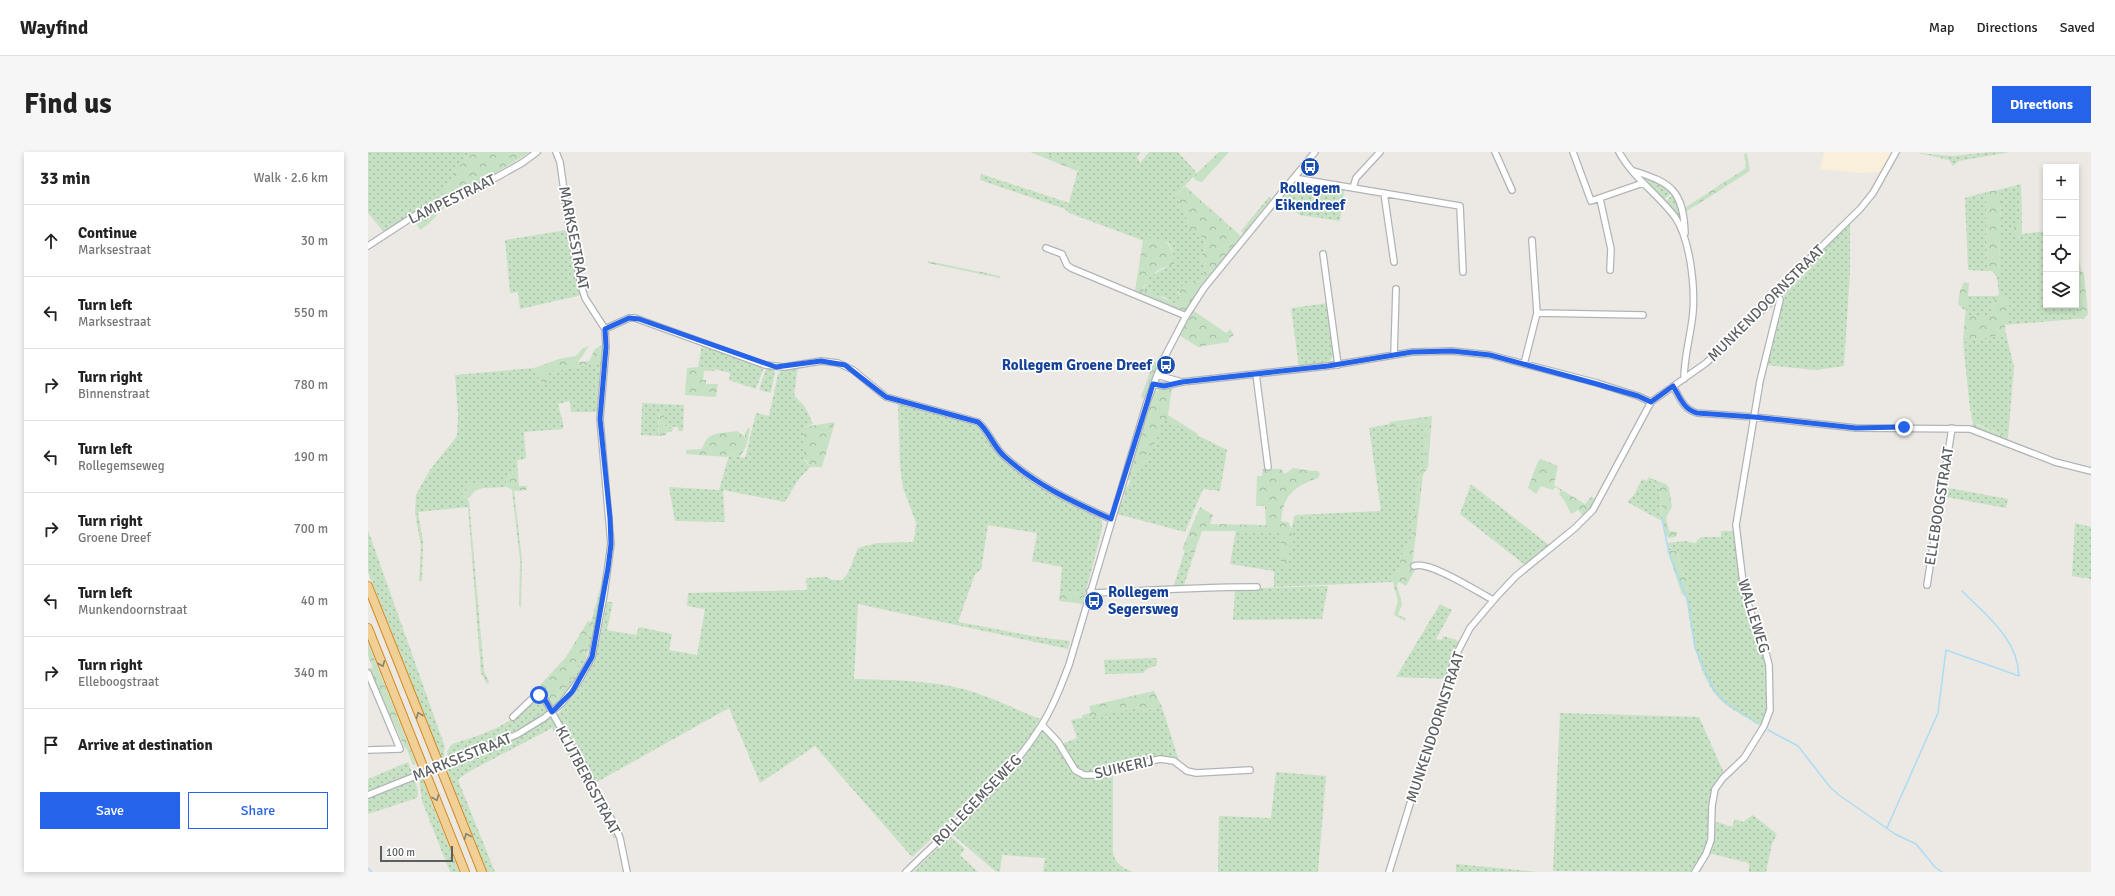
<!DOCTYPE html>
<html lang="en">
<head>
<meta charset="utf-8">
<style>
  body { margin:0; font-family:Signika,sans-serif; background:#f6f6f6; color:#222 }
  .controls { position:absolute; right:12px; top:12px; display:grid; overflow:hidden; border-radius:0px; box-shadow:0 2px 6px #0003 }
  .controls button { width:36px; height:36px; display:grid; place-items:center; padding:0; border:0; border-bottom:1px solid #e0e0e0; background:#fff; color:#222; font:20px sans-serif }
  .scale { position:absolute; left:12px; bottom:10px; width:73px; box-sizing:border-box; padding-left:4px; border:2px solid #5c5f62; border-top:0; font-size:11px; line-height:14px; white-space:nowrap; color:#5c5f62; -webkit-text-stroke:3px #fff; paint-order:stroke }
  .stop { position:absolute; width:12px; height:12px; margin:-9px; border:3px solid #2563eb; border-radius:50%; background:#fff }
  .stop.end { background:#2563eb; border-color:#fff; box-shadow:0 1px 4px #0008 }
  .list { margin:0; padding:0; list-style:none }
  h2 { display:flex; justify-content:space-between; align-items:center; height:52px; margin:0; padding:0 16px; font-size:17px }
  h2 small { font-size:13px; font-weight:400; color:#767676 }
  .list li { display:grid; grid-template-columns:26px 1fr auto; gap:12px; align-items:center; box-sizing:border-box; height:72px; padding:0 16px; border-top:1px solid #e0e0e0 }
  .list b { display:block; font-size:15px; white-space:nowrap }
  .list p { margin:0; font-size:13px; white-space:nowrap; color:#767676 }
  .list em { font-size:13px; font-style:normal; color:#767676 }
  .actions { display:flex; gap:8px; padding:12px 16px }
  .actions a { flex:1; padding:9px 0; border:1px solid #2563eb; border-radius:0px; text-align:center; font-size:14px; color:#2563eb }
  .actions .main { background:#2563eb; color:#fff }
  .icon { flex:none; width:22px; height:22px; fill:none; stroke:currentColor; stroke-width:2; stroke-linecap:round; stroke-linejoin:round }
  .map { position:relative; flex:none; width:1723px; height:720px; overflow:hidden; border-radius:0px }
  header { display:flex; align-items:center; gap:24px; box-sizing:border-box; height:56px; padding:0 20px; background:#fff; border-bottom:1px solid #e0e0e0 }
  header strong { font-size:19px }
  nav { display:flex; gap:22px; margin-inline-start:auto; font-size:14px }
  .intro { display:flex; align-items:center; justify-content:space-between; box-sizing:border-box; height:96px; padding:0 24px }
  h1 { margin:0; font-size:28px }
  .button { padding:10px 18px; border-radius:0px; background:#2563eb; color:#fff; font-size:14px; font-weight:700 }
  main { display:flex; gap:24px; padding:0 24px }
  aside { flex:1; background:#fff; border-radius:0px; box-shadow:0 2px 6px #0003 }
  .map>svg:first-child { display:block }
  .commercial { fill:#f9efdb }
  .grass { fill:url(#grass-dots) }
  .forest { fill:url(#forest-crowns) }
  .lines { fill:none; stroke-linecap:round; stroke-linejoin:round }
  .stream { stroke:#acdcf4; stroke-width:1.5 }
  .minor-casing { stroke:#b1b4b7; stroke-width:8 }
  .highway-casing { stroke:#d4871b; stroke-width:10 }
  .minor { stroke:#fff; stroke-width:5.5 }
  .highway { stroke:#f0d097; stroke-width:8 }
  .minor-bridge-casing { stroke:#b1b4b7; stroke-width:8; stroke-linecap:butt }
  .minor-bridge { stroke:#fff; stroke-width:5.5 }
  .oneway { stroke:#888172 }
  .route { stroke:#2563eb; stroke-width:5 }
  .labels { text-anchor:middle; stroke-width:3.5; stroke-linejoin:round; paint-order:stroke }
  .transit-label { font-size:15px; font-weight:bold; fill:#164399; stroke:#fff }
  .street-label { font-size:15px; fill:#5c5f62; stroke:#fff }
</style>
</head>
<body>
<header>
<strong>Wayfind</strong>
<nav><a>Map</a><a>Directions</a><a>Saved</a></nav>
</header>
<div class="intro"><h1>Find us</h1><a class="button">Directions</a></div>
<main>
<aside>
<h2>33 min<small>Walk · 2.6 km</small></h2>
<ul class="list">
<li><svg class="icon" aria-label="ahead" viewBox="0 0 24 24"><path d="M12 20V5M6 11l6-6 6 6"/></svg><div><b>Continue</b><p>Marksestraat</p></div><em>30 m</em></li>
<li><svg class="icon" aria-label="left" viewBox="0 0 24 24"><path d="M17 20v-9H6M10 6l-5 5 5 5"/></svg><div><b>Turn left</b><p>Marksestraat</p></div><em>550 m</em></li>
<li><svg class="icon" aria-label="right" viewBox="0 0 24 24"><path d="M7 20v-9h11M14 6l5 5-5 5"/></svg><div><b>Turn right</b><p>Binnenstraat</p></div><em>780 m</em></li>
<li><svg class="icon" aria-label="left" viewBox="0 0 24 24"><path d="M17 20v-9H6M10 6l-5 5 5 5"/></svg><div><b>Turn left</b><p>Rollegemseweg</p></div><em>190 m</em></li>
<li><svg class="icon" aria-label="right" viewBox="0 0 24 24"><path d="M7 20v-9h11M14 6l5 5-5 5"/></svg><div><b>Turn right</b><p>Groene Dreef</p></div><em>700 m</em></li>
<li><svg class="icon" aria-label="left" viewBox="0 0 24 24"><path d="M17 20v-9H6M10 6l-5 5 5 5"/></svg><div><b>Turn left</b><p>Munkendoornstraat</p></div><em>40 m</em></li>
<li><svg class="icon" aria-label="right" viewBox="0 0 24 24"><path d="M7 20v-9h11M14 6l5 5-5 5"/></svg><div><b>Turn right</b><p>Elleboogstraat</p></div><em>340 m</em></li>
<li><svg class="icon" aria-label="arrive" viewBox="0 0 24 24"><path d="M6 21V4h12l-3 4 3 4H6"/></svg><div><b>Arrive at destination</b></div></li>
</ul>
<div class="actions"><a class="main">Save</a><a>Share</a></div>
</aside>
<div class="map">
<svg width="1723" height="720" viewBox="0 0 1723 720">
  <defs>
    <pattern id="grass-dots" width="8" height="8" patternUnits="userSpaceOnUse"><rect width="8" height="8" fill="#c6e1c3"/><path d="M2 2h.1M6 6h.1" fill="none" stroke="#a4baa2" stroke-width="1.8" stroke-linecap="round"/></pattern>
    <pattern id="forest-crowns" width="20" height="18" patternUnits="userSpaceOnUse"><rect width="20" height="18" fill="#c6e1c3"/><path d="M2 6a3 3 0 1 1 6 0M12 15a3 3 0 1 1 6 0" fill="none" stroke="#a4baa2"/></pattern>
  </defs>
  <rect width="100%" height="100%" fill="#ece9e4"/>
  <path class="commercial" d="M1456,0H1525L1513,20L1493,21L1452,17Z"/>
  <path class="grass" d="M0,0H101L72,45L16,80L0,61Z
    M672,0H773L769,5L772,11L781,0H810L829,21L807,44L817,59L821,77L839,88L832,108L838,112L833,129L821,132L810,139L812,145L808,151L804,152L797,145C788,144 783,143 775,138L781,125L800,114L805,100L800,90H779L701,61L697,57L612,28L613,22L701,51L711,14Z
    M1624,0H1642L1591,9L1585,14L1581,8L1550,1L1584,4Z
    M1273,23C1305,36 1308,38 1314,73L1297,50L1304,43L1302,42L1296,48Z
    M928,31H934L933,34L976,40L972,69L932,63L914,48Z
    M1653,32L1654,73L1650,70L1652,85L1654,82L1678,79V153H1708V91L1713,118L1709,122L1714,155L1707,163L1708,167L1636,173L1639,164L1637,145L1631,143L1629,126L1631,122L1633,40L1630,38Z
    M1618,40L1619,119L1600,118L1597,46Z
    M901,45L903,47L875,82L873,79Z
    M1482,70V120L1476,214L1448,218L1398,213L1418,138L1448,104Z
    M199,78L209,128L214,143L152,157L150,140L142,141L137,88Z
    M1600,144H1627L1625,156L1619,164H1597Z
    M960,151L966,203L960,211L931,215L923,156Z
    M1638,182L1646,215L1640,286L1607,271L1602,257L1595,190Z
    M334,192L394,214L395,218L388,237L361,228L362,221L347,217L330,215Z
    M232,211L230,260H203L202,249L190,252L195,271V277L156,280L158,307L149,308L150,322L143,321L138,326L139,335L114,336V332C106,329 97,335 94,343L101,349L116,519L121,530L119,532L113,521L100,355L50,360L55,390L54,429H51L53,394L47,361L48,343L62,318L89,284L90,262L87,223L166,216L173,231L179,220Z
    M430,215L426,243L437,255L445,272L436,275L437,309L442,315L430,328L417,350L355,338L357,370L307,369L301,335L351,338L361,303L377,306L388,261L401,264L410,222L414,217Z
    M400,216H405L407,219L403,241L391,238L397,219Z
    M274,251L316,253L315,279H311L310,275L295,274L291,260L290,284L273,283Z
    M530,251L608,270C615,277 618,286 624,293C650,325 695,347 731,365L734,369V377L717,443L692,439L694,415L664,409L669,381L620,373L613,418L607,422L590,470L670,485L702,489L700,497L490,452L486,527C523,528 560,528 595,537C621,544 647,557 672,567C663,588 646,605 630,622C602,651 573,678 544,705L447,594L392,631L361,556L227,631L189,563C201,549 214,534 222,517C231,496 235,472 239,450H245L239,478L268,483L271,475L304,482L301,498L329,503L337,457L319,454L320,441L439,438L438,426L459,425L464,428H474L480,421L490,396L509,391L544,390L546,388L548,371L535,336L532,314Z
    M795,266L859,298L852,339L835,337L817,380L749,362L757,342L755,340L763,329L759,327L762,318L766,320L790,283Z
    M1058,270L1057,305L1051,324L1046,372L1043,386L1031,408L1033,412L1030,421L1024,427L1025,430L906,435V419L862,412L868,378L913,379V416L927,363L1013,359L1001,276L1022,272V275Z
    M1281,325L1284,327L1283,331C1298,337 1291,353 1294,364C1294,366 1295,368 1296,370L1259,350L1266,343L1274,327L1279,329Z
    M234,329L236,330L241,387L228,479L212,521L202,538L185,555L182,552C209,525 215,505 226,470H223C231,443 238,416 239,388C239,369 235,349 234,329Z
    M1103,332L1181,393L1157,413L1092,362Z
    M1575,335L1640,347L1638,356L1573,344Z
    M144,338L146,339L154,408L153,455L151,454L152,408Z
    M1707,371L1723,375V427L1704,424Z
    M0,378L77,595L76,600L77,607L74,608L0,420Z
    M1353,379H1367C1368,398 1369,420 1375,439C1389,486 1412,524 1394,574C1381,567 1368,560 1357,552C1330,531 1323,477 1318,446L1320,447L1321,431L1313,416L1310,402L1306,398H1301L1299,391L1317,389L1327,391L1333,385H1353Z
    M817,398L826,402L815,436H805Z
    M960,434L954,467L865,468L867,437Z
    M1072,452L1084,458L1068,487L1074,488L1075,484L1089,488L1090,491L1079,527L1028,525Z
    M789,506V513L779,517L775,521L737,522L736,508Z
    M173,545L181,559C150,581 114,592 80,606L79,599L84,592C106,585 131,578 149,563C157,557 163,546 173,545Z
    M773,555L774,559L794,555L812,612L801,606L721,622C707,622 700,603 694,592L709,586L703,568Z
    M1192,561L1331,565L1356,621C1334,645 1347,666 1340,692C1337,702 1330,711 1326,720L1185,719Z
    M181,566L186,568L250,684L246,686L230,655L184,576L106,617L93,625L90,628L127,720H119L78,616L152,584Z
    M674,579C686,581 701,611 708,621L716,626L745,620V701C747,712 755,716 765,720H675L677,706L634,703L632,720L627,719L584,682L647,618Z
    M40,610L44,621L0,640V627Z
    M908,620L958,624L950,720H850L851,664L903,666Z
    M54,626L91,720H82L54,649L51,627Z
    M47,628L50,639L49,646L0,662V647Z
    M1385,663L1409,682L1404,692L1398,720H1381V711L1340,701L1346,669L1364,675L1367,667L1375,670Z
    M582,684L597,697L592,703L610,720H545Z
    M1088,712L1170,720H1088Z"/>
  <path class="forest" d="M101,0H162L107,34L72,45Z
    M662,0H672L711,14L709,19Z
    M851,0H861L834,30L829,29L825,25Z
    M1379,1L1382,19L1316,61L1315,57L1378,16L1376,2Z
    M934,31L976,37V40L933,34Z
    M817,34L873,84L817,160L767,139L775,88L779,89L780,86L797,87L809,108L804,114C791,114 778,126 775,138C786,144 795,143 804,152L808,151L812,145L811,137L817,131L824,132L833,129L838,112L832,108L839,88L821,77L817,59L807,44Z
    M1630,38L1633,40L1631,122L1629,126L1624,119H1619L1618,40Z
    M82,48L83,51C71,57 65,71 52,78L46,68Z
    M1650,70L1654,73V82L1652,85L1649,86L1645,78L1647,71Z
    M560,109L632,124V126L560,111Z
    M1713,118L1716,122L1720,162L1716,167H1708L1707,163L1714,155L1709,122Z
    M1596,130L1601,131L1599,157H1595L1590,152L1592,139Z
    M1631,143L1640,146C1646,160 1634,165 1638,182L1595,190L1597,164H1619L1625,156L1627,144Z
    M826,159L858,181L862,177L866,183L861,186V190L830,195L811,183Z
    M236,192L231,246L229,245L232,211L179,220L182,229L180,232L175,234L166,216L191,207L208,204L215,196L221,194L210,210L221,209L227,197Z
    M786,209L790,211L776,246L773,245Z
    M330,215L347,217V219H336L335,228H338V232H350L348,245L317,243L319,216Z
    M804,235L800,263L830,282L829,284L795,266C790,286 783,306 766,320L762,318L786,241L792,237Z
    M292,257L297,260L295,274L305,275L304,280H299L298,283L290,284Z
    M1603,262H1605L1609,273L1640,286V289L1606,276Z
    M1064,264L1060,315L1055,323L1044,414L1048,416L1038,434L1031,430L1029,433L1034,452L1030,463L1038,466L1037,469L1026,463L1030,449L1024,427L1030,421L1033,412L1031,408L1043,386L1046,372L1051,324L1057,305L1058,270L1022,275L1021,270Z
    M467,270L454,315H442L436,305V275Z
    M380,276H382C380,287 379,297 371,305L361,303L359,305L318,302V298L334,297C340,278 352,282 369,279L377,285V281Z
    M1173,307L1190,314L1186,333L1217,352L1223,345L1229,348L1216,365L1210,358L1203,362L1196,348L1191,342L1193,339L1187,335L1185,338L1173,334L1168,342L1160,336L1170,309Z
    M925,316C934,317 941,319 950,319L952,322L950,326C926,334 915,344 913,369L920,370L924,378L920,419L913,416V379H834L826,402L814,397L832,355L845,363L842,372L898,373L897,354H888L889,324H894L895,317H913L917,322Z
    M143,321L150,322L151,334H159V338L146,339L139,335L138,326Z
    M1284,327L1298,332L1301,336L1304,355L1298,366L1301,379L1310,380L1307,385L1301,386L1298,384L1294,365L1293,342L1288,333L1283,331Z
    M110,331L114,332V336L107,339L100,347L94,343C97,335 103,332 110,331Z
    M1299,398L1309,399L1313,416L1321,431V447L1314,442Z
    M692,439L717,443L715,452L691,449Z
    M220,469L226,470C215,505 209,525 182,552L174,537L166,545L163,543L198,505Z
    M0,491L48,612L45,613L39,598L37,596L1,517L5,515L0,504Z
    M786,539L794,555L774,559L772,555L714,567V563L723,561L721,554Z"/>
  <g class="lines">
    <path class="stream" d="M1294,367L1301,401L1320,449L1327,496L1345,536L1357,550L1390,572
      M1400,578L1430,594L1462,635L1471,643L1527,682L1548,692L1567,715L1574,720
      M1519,676L1570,561L1578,498L1651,524C1650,487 1618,463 1594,439
      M0,716L4,720"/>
    <defs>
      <path id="minor" d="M1127,0L1144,38
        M1205,0L1223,49L1275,31
        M1251,0C1265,26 1290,42 1307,65C1322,87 1327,133 1325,160C1323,183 1316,204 1316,227
        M1266,19C1304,31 1315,39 1317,81
        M926,26L1092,54L1095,120
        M985,36L988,26L1012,0
        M1016,41L1026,110
        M1232,47L1243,97L1242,118
        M0,94L49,62L68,52L113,34L154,11L169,0
        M678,96L694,102L699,113L703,116L818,164
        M955,102L970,213
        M1169,161L1275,163
        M237,177L261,166H267L397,213L416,215L453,209L470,211L485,218L518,245L610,270C621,279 625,294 636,304C668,333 705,350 743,367
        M1026,203L1028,137
        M1156,212L1169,161L1164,88
        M888,222L900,315
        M789,223L814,230
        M785,232L796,234L814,230L960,214L1044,200L1084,199L1122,203L1229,231L1270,244L1283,250
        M1305,234C1312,246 1315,257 1329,261L1386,265L1488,276L1602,277L1687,310L1723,319
        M1046,414C1061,408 1110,440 1125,448
        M1559,433L1584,276
        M722,439L728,441C782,438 835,435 889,435
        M0,521L32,597L0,598
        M145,565L167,544L173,543L176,546L245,670L252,686L259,720
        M674,573L690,590L707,618L716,623H726L792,607L806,609L819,619L828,621L882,618
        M88,608L150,582L176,566L194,551L212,527L224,505L236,443L243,392L232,267L238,195L237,177L217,146L213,133L201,74L192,10L188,0
        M0,643L40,627
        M538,720C585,674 638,630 673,574C685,555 693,534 701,513L779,250L795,208L818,164L836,136L947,0
        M1021,720L1088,503L1102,476L1130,443L1148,424L1207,376L1225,358L1283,250L1338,211L1410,143L1446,102L1492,57L1505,41L1528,0
        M1327,720L1338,702L1343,688L1344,654L1347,637L1355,626L1376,606L1396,574L1402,558L1401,513L1395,490L1384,464L1376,439L1368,373L1392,229L1410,156L1412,148L1410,143"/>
      <path id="highway" d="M0,434L114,720
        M0,476L97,720"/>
    </defs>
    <use href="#minor" class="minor-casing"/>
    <use href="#highway" class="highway-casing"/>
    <use href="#minor" class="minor"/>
    <use href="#highway" class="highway"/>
    <defs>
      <path id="minor-bridge" d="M40,627L88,608"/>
    </defs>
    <use href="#minor-bridge" class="minor-bridge-casing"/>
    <use href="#minor-bridge" class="minor-bridge"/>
  </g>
  <defs><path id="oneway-chevron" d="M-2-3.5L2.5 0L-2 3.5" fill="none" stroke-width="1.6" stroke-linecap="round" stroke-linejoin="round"/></defs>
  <g class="oneway">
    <use href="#oneway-chevron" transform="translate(14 512) rotate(68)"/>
    <use href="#oneway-chevron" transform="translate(51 563) rotate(-112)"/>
    <use href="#oneway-chevron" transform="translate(68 646) rotate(68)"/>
    <use href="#oneway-chevron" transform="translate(99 684) rotate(-112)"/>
  </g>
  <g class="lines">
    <path class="route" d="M171,543L176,546L184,560L204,540L224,505L240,416L243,392L242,366L232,267L238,195L237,177L261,166L271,167L408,215L453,209L477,213L518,245L610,270C621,279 625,294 636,304C668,333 705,350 743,367L785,232L796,234L814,230L960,214L1044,200L1084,199L1122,203L1229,232L1270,244L1283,250L1305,234C1312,245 1315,257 1329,261L1386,265L1488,276L1536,275"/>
  </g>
  <defs>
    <symbol id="bus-disc" viewBox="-11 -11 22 22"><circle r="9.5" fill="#1a4fb4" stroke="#fff"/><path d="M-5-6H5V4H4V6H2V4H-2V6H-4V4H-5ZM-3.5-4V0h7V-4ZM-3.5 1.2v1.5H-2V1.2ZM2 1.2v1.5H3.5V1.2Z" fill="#fff"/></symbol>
  </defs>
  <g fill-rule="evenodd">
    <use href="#bus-disc" x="931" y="4" width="22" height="22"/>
    <use href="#bus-disc" x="787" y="202" width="22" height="22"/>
    <use href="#bus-disc" x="715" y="438" width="22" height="22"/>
  </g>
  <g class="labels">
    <g class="transit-label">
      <text x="942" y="41">Rollegem<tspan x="942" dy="17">Eikendreef</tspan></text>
      <text x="784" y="218" text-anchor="end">Rollegem Groene Dreef</text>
      <text x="740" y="445" text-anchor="start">Rollegem<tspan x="740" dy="17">Segersweg</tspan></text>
    </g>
    <g class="street-label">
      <text transform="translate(84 47) rotate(-26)" y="5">LAMPESTRAAT</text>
      <text transform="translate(206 86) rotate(79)" y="5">MARKSESTRAAT</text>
      <text transform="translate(1398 151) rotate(-45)" y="5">MUNKENDOORNSTRAAT</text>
      <text transform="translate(1571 354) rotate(-81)" y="5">ELLEBOOGSTRAAT</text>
      <text transform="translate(1386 464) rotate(73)" y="5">WALLEWEG</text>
      <text transform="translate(1067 575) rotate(-72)" y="5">MUNKENDOORNSTRAAT</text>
      <text transform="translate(94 605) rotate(-22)" y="5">MARKSESTRAAT</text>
      <text transform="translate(756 615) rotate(-13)" y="5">SUIKERIJ</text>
      <text transform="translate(220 628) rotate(62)" y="5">KLIJTBERGSTRAAT</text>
      <text transform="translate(609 648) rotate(-46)" y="5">ROLLEGEMSEWEG</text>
    </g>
  </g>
</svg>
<div class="controls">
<button>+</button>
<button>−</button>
<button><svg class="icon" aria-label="locate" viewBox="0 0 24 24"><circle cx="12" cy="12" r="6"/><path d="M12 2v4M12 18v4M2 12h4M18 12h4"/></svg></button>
<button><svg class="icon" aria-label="layers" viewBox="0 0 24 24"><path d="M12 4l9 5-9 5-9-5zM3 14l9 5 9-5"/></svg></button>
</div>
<div class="scale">100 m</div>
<div class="stop" style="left:171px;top:543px"></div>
<div class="stop end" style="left:1536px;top:275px"></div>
</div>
</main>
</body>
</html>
